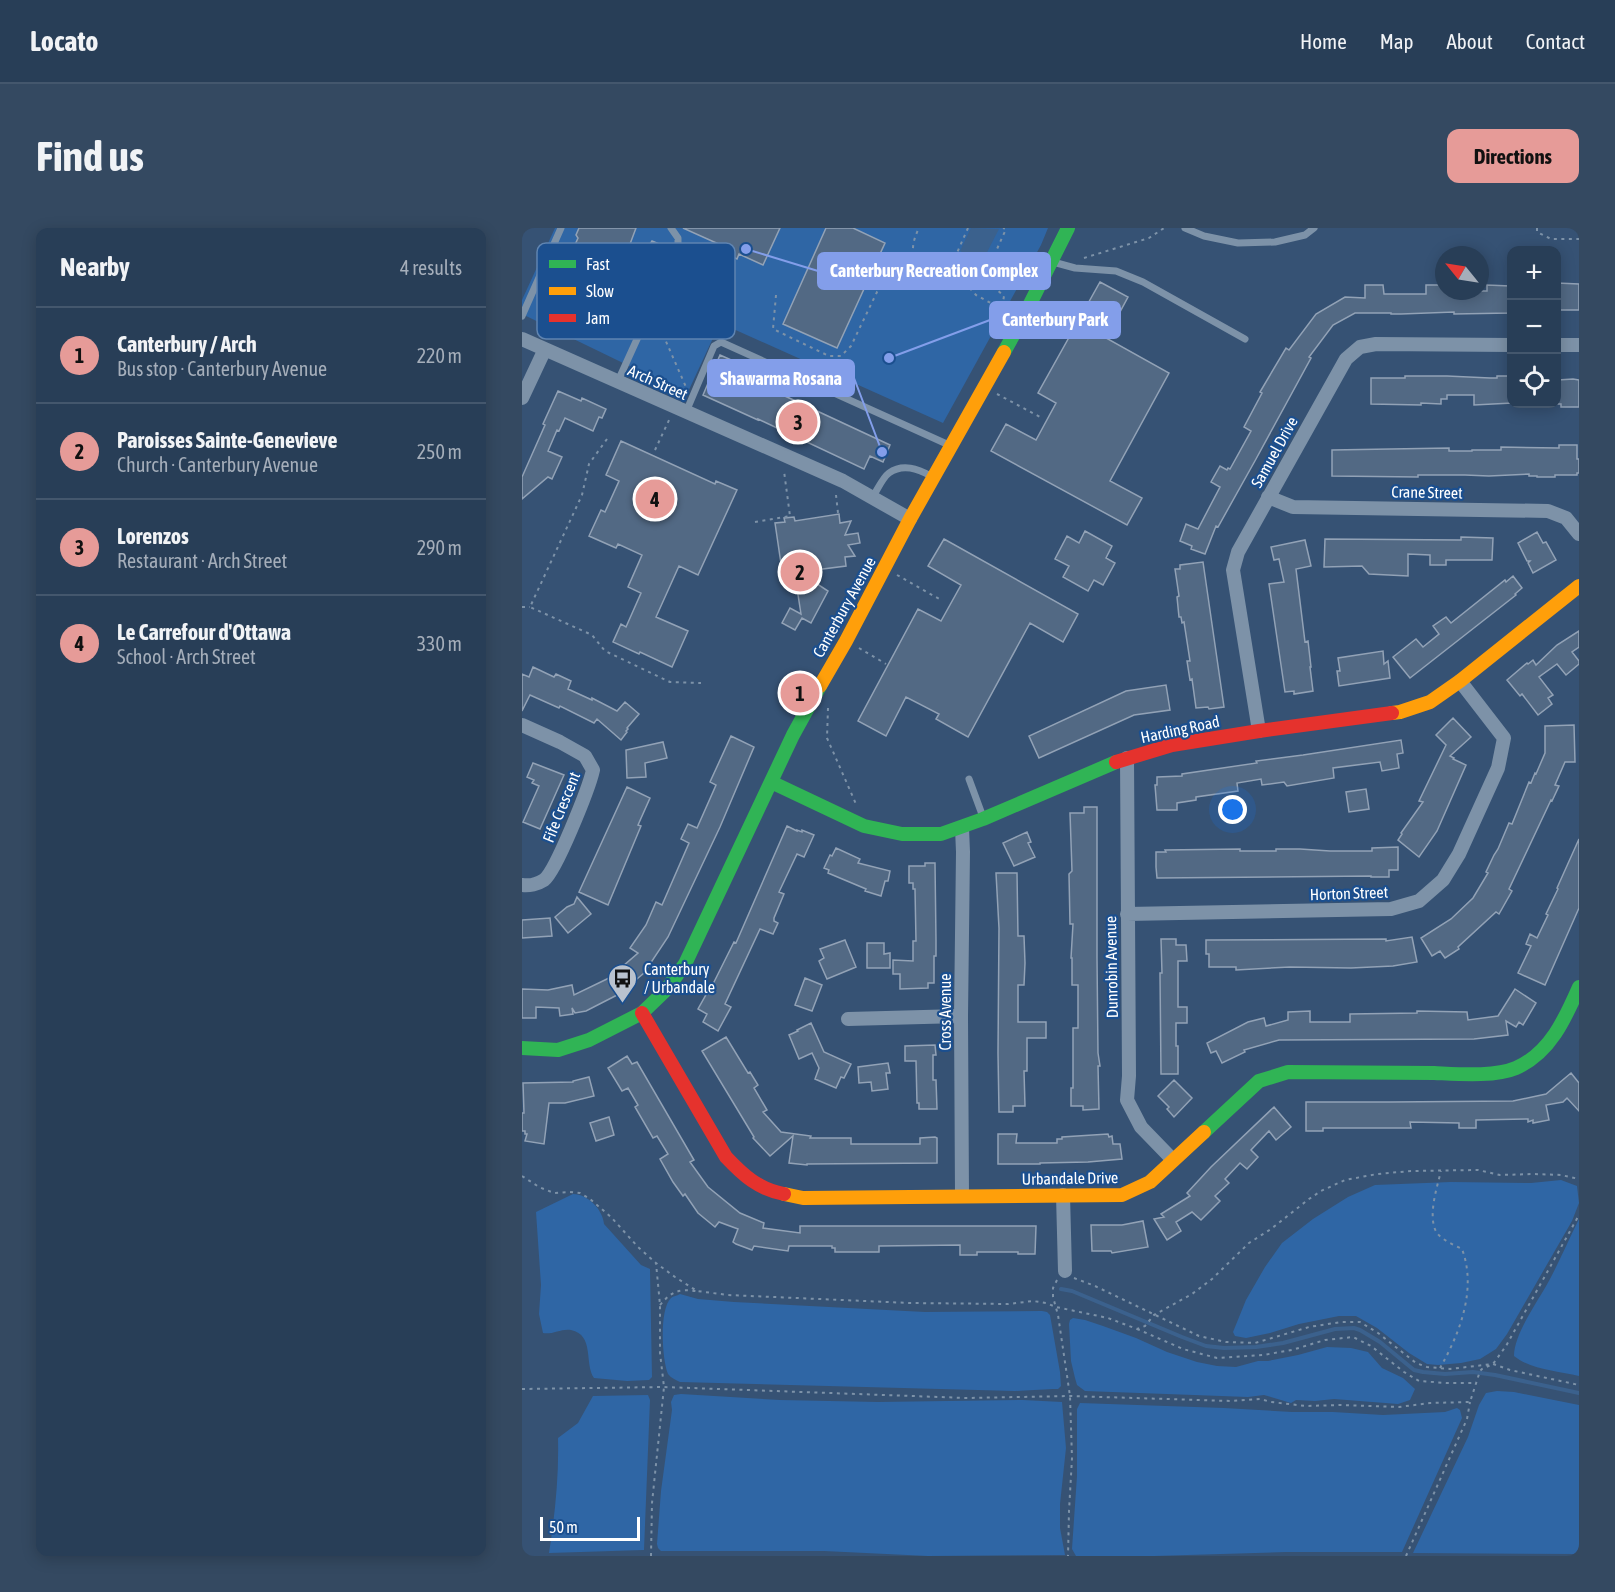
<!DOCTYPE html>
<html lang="en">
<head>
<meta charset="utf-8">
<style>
  body { margin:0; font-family:"Asap Condensed",sans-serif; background:#344961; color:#f1f3f6 }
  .controls { position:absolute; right:18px; top:18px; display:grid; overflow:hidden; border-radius:12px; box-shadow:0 3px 15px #0003 }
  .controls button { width:54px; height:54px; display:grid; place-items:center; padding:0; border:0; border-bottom:2px solid #44576d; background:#283e57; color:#f1f3f6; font:30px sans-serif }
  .compass { position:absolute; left:913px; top:18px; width:54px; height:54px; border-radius:50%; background:#283e57; box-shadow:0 3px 15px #0003; rotate:300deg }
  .scale { position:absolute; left:18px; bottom:15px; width:100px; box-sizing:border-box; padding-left:6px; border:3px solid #fff; border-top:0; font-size:16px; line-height:21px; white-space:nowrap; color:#fff; -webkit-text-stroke:4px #1b4f8f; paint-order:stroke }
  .you { position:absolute; left:711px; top:582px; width:21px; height:21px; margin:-15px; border:4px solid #fff; border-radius:50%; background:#1a73e8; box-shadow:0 0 0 9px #1a73e833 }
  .badge { display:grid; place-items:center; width:39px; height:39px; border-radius:50%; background:#e69b98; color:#111; font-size:20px; font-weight:700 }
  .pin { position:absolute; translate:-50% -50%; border:3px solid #fff; box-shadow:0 2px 6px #0006 }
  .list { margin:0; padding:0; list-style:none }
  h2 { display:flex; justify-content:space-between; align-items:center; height:78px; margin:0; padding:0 24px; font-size:26px }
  h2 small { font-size:20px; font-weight:400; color:#a5aeba }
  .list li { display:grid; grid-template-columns:39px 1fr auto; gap:18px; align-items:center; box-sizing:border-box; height:96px; padding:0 24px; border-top:2px solid #44576d }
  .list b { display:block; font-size:22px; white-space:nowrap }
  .list p { margin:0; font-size:20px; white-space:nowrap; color:#a5aeba }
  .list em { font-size:20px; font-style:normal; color:#a5aeba }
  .icon { flex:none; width:33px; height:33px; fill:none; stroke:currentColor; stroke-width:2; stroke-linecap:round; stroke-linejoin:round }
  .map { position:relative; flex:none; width:1057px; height:1328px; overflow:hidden; border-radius:12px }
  header { display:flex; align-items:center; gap:36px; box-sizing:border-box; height:84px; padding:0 30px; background:#283e57; border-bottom:2px solid #44576d }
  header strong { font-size:28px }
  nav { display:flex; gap:33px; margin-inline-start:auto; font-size:21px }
  .intro { display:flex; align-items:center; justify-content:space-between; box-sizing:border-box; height:144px; padding:0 36px }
  h1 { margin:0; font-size:42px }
  .button { padding:15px 27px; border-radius:12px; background:#e69b98; color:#111; font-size:21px; font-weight:700 }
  main { display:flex; gap:36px; padding:0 36px }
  aside { flex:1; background:#283e57; border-radius:12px; box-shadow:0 3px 15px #0003 }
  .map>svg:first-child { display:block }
  .green { fill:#2f66a5 }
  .water { fill:#3b618d }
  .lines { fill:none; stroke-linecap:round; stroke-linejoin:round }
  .stream { stroke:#3b618d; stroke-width:4 }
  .building { fill:#526984; stroke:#92a2b6; stroke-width:1.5 }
  .path { stroke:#7d92a8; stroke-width:2; stroke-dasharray:3 4.5; stroke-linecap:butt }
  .lane { stroke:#7d92a8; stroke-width:7 }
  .street { stroke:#7d92a8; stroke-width:14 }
  .fast { stroke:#30b455; stroke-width:14 }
  .slow { stroke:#ff9f0a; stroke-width:14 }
  .jam { stroke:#e5322d; stroke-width:14 }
  .labels { text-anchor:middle; stroke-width:4.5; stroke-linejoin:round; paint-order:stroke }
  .street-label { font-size:16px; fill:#fff; stroke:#1b4f8f }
  .poi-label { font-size:16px; fill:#fff; stroke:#1b4f8f; text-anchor:start }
  .key { fill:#1b4f8f; stroke:#5f84b1; stroke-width:1.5 }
  .key-label { font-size:16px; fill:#fff }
  .leader { fill:none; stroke:#839eea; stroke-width:2 }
  .callout-dot { fill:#839eea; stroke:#1b4f8f; stroke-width:2 }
  .callout { fill:#839eea; stroke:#839eea; stroke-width:2 }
  .callout-label { font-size:18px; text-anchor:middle; font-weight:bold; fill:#fff }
</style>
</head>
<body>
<header>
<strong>Locato</strong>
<nav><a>Home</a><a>Map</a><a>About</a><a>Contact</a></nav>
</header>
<div class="intro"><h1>Find us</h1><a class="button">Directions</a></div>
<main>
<aside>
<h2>Nearby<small>4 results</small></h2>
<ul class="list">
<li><span class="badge">1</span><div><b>Canterbury / Arch</b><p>Bus stop · Canterbury Avenue</p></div><em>220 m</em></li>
<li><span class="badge">2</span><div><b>Paroisses Sainte-Genevieve</b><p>Church · Canterbury Avenue</p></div><em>250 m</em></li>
<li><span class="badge">3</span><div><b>Lorenzos</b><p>Restaurant · Arch Street</p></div><em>290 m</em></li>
<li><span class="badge">4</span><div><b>Le Carrefour d'Ottawa</b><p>School · Arch Street</p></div><em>330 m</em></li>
</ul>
</aside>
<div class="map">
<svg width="1057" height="1328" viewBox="0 0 1057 1328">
  <rect width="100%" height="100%" fill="#365274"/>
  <path class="green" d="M33,0H526L519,17L421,195L198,95L165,166L0,86V72Z
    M1039,952L1055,958L1057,975L1050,993L985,1106L974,1121L958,1131L939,1135L916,1137L905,1136L887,1125L855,1100L834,1088H817L777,1096L748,1105L724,1110L713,1108L711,1104L724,1072L743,1039L760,1015L791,991L826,969L853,957L929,954L1009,955Z
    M51,966C66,966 81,982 82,996L119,1037L128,1041L130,1149L127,1152L105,1153L72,1150C62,1136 73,1107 49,1102C40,1100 30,1107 21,1105L17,1086L19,1057L14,984Z
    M1057,991V1148C1036,1143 1009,1142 992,1128C992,1105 1017,1072 1028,1051C1038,1032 1047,1011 1057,991Z
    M158,1066L176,1071L212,1074L403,1084L520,1083L525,1084L528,1087L538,1144L539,1158L536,1161H531L493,1163L158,1154C154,1152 149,1150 146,1146C140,1132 137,1081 149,1070C151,1068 155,1068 158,1066Z
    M551,1090L563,1092L581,1098L614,1110L645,1124L675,1134L695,1138L714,1139L736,1133H746L776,1127L805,1119L829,1120L846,1124L860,1140L881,1150L893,1161L888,1172L876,1176L812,1171L793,1173L774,1172L769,1175L742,1167L726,1169L563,1163L555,1157L553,1150L549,1133L547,1096L548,1092Z
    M975,1163L992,1164L1057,1177V1326L891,1325L946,1209L957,1177L964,1165Z
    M159,1166L258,1172L356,1174L501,1172L540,1174L544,1220L538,1276V1300L543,1327L406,1328L302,1323H139L136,1320L135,1316L139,1263L150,1182L149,1174L152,1167Z
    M126,1167L128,1172L122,1322L27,1325C33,1286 37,1249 36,1210L56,1195L71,1168Z
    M558,1175L702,1180L770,1184H811L861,1187L923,1184L935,1180L938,1182L940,1190L880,1324H764L632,1328H554L550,1321L555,1248V1181Z"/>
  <path class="water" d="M449,0L477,1L460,34L438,23Z"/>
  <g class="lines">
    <path class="stream" d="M539,1061L550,1063L660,1109L684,1118L702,1120L734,1119L761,1115L813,1101L832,1100L838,1102L858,1114L892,1142L901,1144L923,1146L951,1144L973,1147L1057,1165"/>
  </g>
  <path class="building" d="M57,0H114L89,67L93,69L130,13L144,19L112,92L102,86L96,98L33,71L48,41L43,39L56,10L54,7Z
    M161,0H258L241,37L217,26L215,31L199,23L201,18Z
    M304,0H331L363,15L315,120L261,96Z
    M578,54L606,69L584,110L647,145L588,253L620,270L605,297L469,223L484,196L514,212L534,175L516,165Z
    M1035,55L1057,56V82H1035Z
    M843,57H861L862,66H904V57H922V63H965V57L988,58V85L932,86V84L879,86H869V85H833L811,97L787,129L789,130L734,231L696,299L694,298L683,326L669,321L670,318L658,313L664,296L676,301L698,259L689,254L698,238L705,242L706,240L708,241L729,203L722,199L740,165L738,164L764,120L767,122L794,86L823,69L843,70Z
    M198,127L254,152L250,162L368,217L361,234L348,228L342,241L236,191V192L181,167Z
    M883,148H925L968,150H975V148H990V175L952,177V167H925V171H919V176L899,175V177L849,176V150H883Z
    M1051,151L1057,152V179H1039V176H1036V152Z
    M36,163L59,173L60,170L84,181L80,190L77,189L71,203L43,190L37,203L35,202L26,223L40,229L30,251L26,249L0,271V249L23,197L21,196Z
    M99,213L193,256L194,253L215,262L176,347L157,338L134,389L166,403L150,439L118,424L117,426L91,414L99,396L104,399L119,365L106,359L120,327L96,316L94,320L67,308L79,282L83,284L97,253L84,247Z
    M1037,217H1055V231H1057V245H1055V247H1033V249H1015V248H1007V246L967,248L943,247H896V249L810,248V222L927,220V223H950V222H979V219L1037,220Z
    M317,286L318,295L329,293L323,307L336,305L338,315L326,317L333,328L323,329L324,338L277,344L306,363L289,395L280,390L273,402L260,395L268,380L279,386L274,354L262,356L253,295L263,294L262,290L272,289L273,293Z
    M563,303L590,318L584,330L593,335L581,357L572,352L566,363L541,349L547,338L533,331L545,308L557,315Z
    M1015,304L1021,315L1024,314L1034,332L1011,345L1006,335L1008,333H1005L996,315Z
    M939,309L971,310L970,332H924V337H908V327L886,326V348L847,346L840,338L802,339L803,311L939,312Z
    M422,311L556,386L541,414L508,395L446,509L414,491L417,486L384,469L364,508L336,493L396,381L419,393L439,357L406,338Z
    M783,312L789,338L774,341L783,414L786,413L789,439H788L791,463L772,466V463L763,464L747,356L762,354L757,331L752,332L749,319Z
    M681,334L702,479L687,481L686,479L674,480L670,451L668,452L665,433H668L662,394L660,395L659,389H657L655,369L657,368L653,341H658V337Z
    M991,348L1000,360L993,366L994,367L888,450L871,429L894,411L901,419L917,406L911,398L924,389L929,395L983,352L984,354Z
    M1057,403V419L1050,424L1057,433V436L1044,447L1035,436L1017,449L1031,467L1026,470L1030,476L1016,487L1000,466L998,468L985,452L1005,435L1006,436L1011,432L1014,437L1035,417Z
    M861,423L862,436L866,433L868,450L817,458L815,443H818L816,430Z
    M11,439L32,449L34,446L49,453L46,461L70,472V470L95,483L103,474L117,486L105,500L106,501L104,503L105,504L99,512L75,491L72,495L38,478L37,480L8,467L0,483V446L7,449Z
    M644,457L648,482L612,487L517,530L507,508L604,463Z
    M931,490L949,509L928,528L932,530L931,531L944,537L915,603L897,629L876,612L880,606L879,605L901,574L897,573L924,517L914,507Z
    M1052,497L1053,534H1043L1033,557L1037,558L1030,573L1029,572L987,661L990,663L977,686L974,684L936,719L937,721L923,730L918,723L910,728L899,710L929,691L951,670L966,645L964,644L972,627L976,621L987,595L990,596L1007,554L1009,555L1013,545L1014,546L1023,525V498Z
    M209,508L232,519L198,599L146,709L122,745L97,766L64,783L53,785L50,780L51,786L38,788L37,780L14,779V790H0V761L26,762L50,757L52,767L87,750L116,725L108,720L124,697L134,674L140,677L167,615L159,611L166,596L175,600L194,557L188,554Z
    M879,512L881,525L875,526L877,540L860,543L858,534L811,540L812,550L765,558L762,554L740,557L739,551L715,555L716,563L674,569V572L655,575V582H635L633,557H635V549L660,548V546L735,535L734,533L781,527Z
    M141,514L145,530L123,535L124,549L105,550L104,522Z
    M11,535L42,547L18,601L1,594L17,558L10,555L12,552L5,549Z
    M105,559L128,570L116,597L119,598L86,677L57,664Z
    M844,561L847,581L827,584L824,564Z
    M562,579H575V730L576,825L578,838H576L577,881L561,882V878H549V860H551V800H556V757H550V730H549L551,696H548L547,646L550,643L548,585H562Z
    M265,598L275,603V602L280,604V602L292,607L282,629L275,626L257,664L262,666L252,690V693L256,695L251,706L238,701L203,776L209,779L196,803L181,794L185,786L176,781L185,765L186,766L212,714L214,715Z
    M505,604L509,614L506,615L513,629L492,638L481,615Z
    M1057,611V680L1023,757L996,745L1009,718L1004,716L1008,706L1015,710L1026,687L1024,686L1036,661L1035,660Z
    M876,619V642H867V649H849V648L635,650L634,639V624H644L643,622L718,621V623H754V621H778L808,623H850V620Z
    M314,620L338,631L336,635L368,643L366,653H363L359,668L343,663L344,661L306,645L307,642L302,640L308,627L310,628Z
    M403,635H413L414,712V728H412V755H406V760L378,761V746H371V732L391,733V713H394L393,661H391V655H387V638H403Z
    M474,645H495L496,708H502L503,735L502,757H496V794H524V810H505V843H502L503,878H491V884H477L476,825L477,700Z
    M55,669L69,686L46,705L33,689L45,679L52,676Z
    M28,690L30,708L0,710V692Z
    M890,709L895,734L871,738L829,740L768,739L714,742V739H687V726H684V712L864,711V713Z
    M639,711H654V717H664L665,733H656V779H665V795H654V818H656V846H639L638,745H640Z
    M323,712L334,739L305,751L297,733L302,730L298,721Z
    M345,715H362V726L368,725V740H345Z
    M283,750L300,757L290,783L273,777Z
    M993,761L1014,775L1001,797L997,794L994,799L984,793L986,807L952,811L757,812L722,822L723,824L700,835L694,823L689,825L685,815L726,794L742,790L744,798L766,792V784L788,783V794H828V786L895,785V783L945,784L946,792L976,788Z
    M289,795L302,824L329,836L322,850L319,849L314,860L293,851L297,840L290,825L277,831L267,807L276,803L275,802Z
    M204,809L226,845L228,844L236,857L232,860L245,882L241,884L259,904L289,908L288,910H329V916H398V910L413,909L415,910V935L285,936V937L267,935L271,908L248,928L231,910L232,909L180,823Z
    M413,817L414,827H411V852H414L415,881H397V875H395L394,833H383V818Z
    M105,828L110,836L115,834L172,932L168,934L186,959L218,985L242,995L241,1000L278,1005V998H514L513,1026H496V1024H455V1027H438V1017L357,1018V1024H313V1020H310V1018H267L266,1023L232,1018L230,1022L214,1016L211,1014L216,1001L197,994L193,999L176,985L163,966L161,968L151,954L138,931L146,926L135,908L131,910L113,879L116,877L106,860L100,863L86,840Z
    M366,835L368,845H364L366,861L350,863L349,854L337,855L336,839Z
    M1049,845L1057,855V883L1045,870L1041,874L1024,877L1027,892L1011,895V892L1006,894V891L954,892V900H937V895L888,894L889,900H801V903H784V874H868L991,873L1024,866Z
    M67,849L72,868L43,875H27L22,916L3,913L5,906H3V903H0V885H2L1,855L51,854V853Z
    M652,852L670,870L652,889L645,881L647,879L636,868Z
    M752,879L769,899L754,912L747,903L729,922L736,929L725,941L718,935L703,951L707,955L693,968L698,973L679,992L670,984L654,994L659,1003L645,1012L632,991L642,989L639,986L668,968L665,965L689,939Z
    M87,889L92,907L74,913L68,895Z
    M476,906H495L494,915H535V911H540V909L586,906L587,909L590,908L591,916H598L600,931L566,934L518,935V936H476Z
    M621,993L626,1019L590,1025L589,1023H570L569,997H600Z"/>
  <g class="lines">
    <path class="path" d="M446,0L434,27L466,41L469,47
      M1015,0V4L1029,11H1057
      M562,30L627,10L642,0
      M393,35C389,22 391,12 397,0
      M466,41L484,1L481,0
      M444,56L469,47L473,60L482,68L481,74
      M254,67L251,101L307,128H319L329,118L355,64L372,45L393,35L404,36L433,49L444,56L454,67L476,79L481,74L489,79
      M135,93L164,159
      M518,95L544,109
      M475,166L520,190
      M85,211L67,236L60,267L8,379L70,407L83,423L148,454L179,455
      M133,222L148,190
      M314,267L316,285
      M233,294L268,288L262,243
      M375,347L419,372
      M0,379H8
      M337,420L364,436
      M306,480L305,510L334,576
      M0,948L17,959L32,965L47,964L58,965L68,971L89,989L116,1019L134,1035L153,1049L175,1063L206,1067L388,1075L486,1076L511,1073L524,1075L534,1079L586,1090L615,1101L623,1098L632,1087L670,1066L690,1051L727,1015L749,1001L787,971L799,963L823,952L855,946L889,943L956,942L978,947L1012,946L1039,947L1057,951
      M552,1050L573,1058L677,1108L704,1114L733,1115L787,1099L819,1094H838L856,1105L894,1135L905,1139L928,1141L971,1136L988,1142L1057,1157
      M535,1052L531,1060V1069L536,1087L548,1168L550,1230L547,1283L546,1328
      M138,1077C150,1063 156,1061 174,1063
      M615,1101L661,1121L695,1130L741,1127L770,1122L803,1112L831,1109L849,1118L882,1144L897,1153L924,1155H954
      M918,1140C938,1105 955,1061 940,1021C932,1017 920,1012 915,1005C905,990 915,959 919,943
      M0,1161L142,1159L445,1170L548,1168L709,1173L738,1171L749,1174L784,1178L818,1177L877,1179L908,1175L948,1174L958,1143L960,1141L971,1136L984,1118L1057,987
      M129,1328L130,1275L142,1159L138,1125V1077L134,1035
      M884,1328L945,1191L948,1174"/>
    <path class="lane" d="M663,0L682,8L716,15L753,14L783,7L792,0
      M531,34L553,40L594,43L621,54L723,111
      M0,88L39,0
      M96,153L156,21V10L149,0
      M164,184L192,118L199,114L427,217
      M350,270C355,263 360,250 367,245C381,235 396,241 409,248
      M447,551L461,589"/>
    <path class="street" d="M0,111L321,253L388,291
      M1034,117H1057
      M0,170L23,121
      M746,269L771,279L1026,283L1044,290L1057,306
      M0,497L38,514L63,528L71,542C67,560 34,643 22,652C16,656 7,658 0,657
      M737,503L711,342L716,324L824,131L838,119L854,116L990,117
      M605,530L607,848L605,872L619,899L651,932
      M440,600L441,624L439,788L440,968
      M605,686L869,681L897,673L921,652L937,626L976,540L982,510L938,453
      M326,791L439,788
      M541,967L543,1043"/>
    <path class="fast" d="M482,124L502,88L546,0
      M249,554L342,598L380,606H419L461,591L594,534
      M0,820L36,822L67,812L120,785L144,762L163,736L271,507L298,458
      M682,904L737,853L766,844C815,844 864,845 912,845C936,846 973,849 994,840C1028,825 1043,791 1057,759"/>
    <path class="slow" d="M298,458L324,413L388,291L482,124
      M870,485L878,484L908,474L938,453L1057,358
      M262,966L281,970L600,967L628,954L682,904"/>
    <path class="jam" d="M594,534L650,517L737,503L870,485
      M120,785L204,929C221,947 236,961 262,966"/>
  </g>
  <defs>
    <symbol id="bus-pin" viewBox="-11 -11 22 30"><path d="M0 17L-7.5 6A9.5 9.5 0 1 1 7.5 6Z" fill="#b9c2ce" stroke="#1b4f8f"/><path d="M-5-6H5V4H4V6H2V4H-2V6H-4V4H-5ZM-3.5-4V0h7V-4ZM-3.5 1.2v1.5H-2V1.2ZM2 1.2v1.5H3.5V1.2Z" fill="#111"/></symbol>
  </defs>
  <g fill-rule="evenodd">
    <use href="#bus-pin" x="84" y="734" width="33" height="45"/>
  </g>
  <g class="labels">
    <g class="street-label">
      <text transform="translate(136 154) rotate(24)" y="6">Arch Street</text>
      <text transform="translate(752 224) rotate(-61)" y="6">Samuel Drive</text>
      <text transform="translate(905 264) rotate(1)" y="6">Crane Street</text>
      <text transform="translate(322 379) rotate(-61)" y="6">Canterbury Avenue</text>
      <text transform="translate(658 501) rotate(-12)" y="6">Harding Road</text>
      <text transform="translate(39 579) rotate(-68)" y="6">Fife Crescent</text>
      <text transform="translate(827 665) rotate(-2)" y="6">Horton Street</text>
      <text transform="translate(589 739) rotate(-91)" y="6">Dunrobin Avenue</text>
      <text transform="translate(423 784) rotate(-90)" y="6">Cross Avenue</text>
      <text transform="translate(548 950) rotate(-1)" y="6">Urbandale Drive</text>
    </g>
    <g class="poi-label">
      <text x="122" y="747">Canterbury<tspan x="122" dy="18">/ Urbandale</tspan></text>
    </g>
  </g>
  <rect x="15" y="15" width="198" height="96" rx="9" class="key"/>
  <rect x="27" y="32" width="27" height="8" fill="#30b455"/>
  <rect x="27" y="59" width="27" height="8" fill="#ff9f0a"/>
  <rect x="27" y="86" width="27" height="8" fill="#e5322d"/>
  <g class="key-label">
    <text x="64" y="42">Fast</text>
    <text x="64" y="69">Slow</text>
    <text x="64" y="96">Jam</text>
  </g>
  <path class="leader" d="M224 21L296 43M367 130L468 92M360 224L332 150"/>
  <g class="callout-dot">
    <circle cx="224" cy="21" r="6"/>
    <circle cx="367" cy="130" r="6"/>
    <circle cx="360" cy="224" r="6"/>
  </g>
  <g class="callout">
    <rect x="296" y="25" width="232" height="36" rx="6"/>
    <rect x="468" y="74" width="130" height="36" rx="6"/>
    <rect x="186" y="132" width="146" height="36" rx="6"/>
  </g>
  <g class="callout-label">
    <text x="412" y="49">Canterbury Recreation Complex</text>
    <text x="533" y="98">Canterbury Park</text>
    <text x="259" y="157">Shawarma Rosana</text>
  </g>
</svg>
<div class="controls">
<button>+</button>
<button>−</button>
<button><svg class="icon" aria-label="locate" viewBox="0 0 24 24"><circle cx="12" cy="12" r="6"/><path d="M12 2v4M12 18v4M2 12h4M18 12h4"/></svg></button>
</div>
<svg class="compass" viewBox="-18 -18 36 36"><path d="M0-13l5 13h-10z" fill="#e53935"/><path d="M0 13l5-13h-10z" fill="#a5aeba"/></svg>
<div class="scale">50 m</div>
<div class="you"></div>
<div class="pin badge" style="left:278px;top:465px">1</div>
<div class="pin badge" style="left:278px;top:344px">2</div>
<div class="pin badge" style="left:276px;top:194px">3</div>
<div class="pin badge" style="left:133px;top:271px">4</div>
</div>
</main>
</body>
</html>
